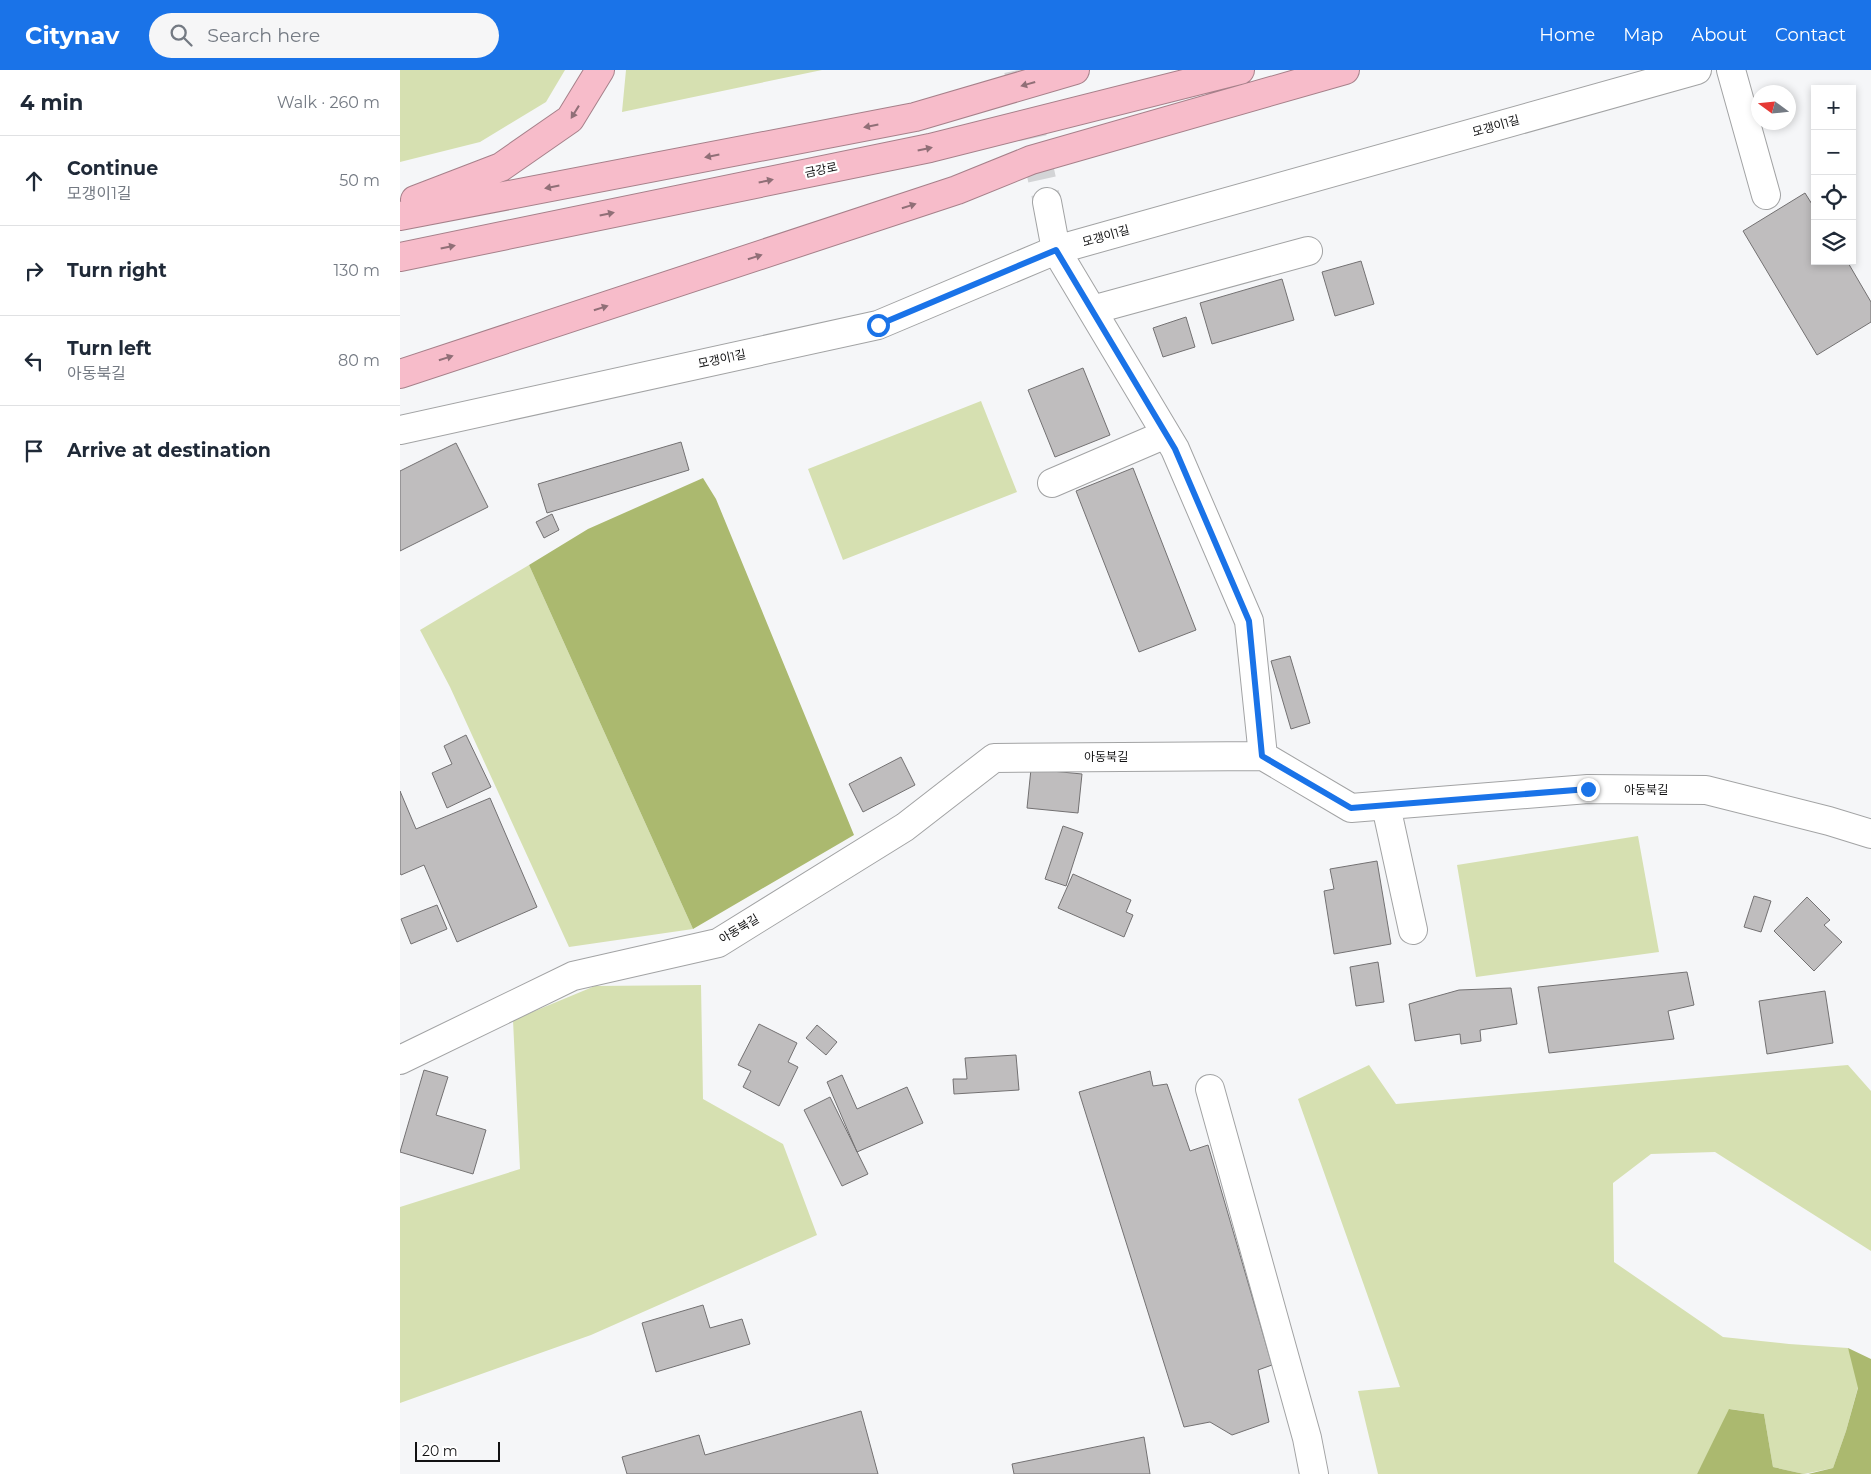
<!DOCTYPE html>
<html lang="en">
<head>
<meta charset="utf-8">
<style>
  body { margin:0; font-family:Montserrat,"Noto Sans KR",sans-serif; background:#f6f6f7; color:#1f2937 }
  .controls { position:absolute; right:15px; top:15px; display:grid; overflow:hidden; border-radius:0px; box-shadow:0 2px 8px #0003 }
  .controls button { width:45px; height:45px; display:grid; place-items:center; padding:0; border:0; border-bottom:1px solid #e0e1e3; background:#fff; color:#1f2937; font:25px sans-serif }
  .compass { position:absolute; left:1351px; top:15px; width:45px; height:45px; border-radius:50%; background:#fff; box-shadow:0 2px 8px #0003; rotate:285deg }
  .scale { position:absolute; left:15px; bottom:12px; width:85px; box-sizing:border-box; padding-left:5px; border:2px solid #111112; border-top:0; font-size:14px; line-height:18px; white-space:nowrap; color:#111112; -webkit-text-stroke:4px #fff; paint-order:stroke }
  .stop { position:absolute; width:15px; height:15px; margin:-11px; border:4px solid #1a73e8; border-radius:50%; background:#fff }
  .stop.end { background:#1a73e8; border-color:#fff; box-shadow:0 1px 5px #0008 }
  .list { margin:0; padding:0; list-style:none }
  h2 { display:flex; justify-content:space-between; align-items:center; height:65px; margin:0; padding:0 20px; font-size:21px }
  h2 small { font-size:16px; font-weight:400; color:#747a83 }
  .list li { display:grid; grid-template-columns:32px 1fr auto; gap:15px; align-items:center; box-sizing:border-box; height:90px; padding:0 20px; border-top:1px solid #e0e1e3 }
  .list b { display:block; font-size:19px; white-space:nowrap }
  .list p { margin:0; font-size:16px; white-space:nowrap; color:#747a83 }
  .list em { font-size:16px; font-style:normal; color:#747a83 }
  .icon { flex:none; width:28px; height:28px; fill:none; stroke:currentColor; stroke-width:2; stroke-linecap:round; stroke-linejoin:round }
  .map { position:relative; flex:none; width:1471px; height:1404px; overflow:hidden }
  header { display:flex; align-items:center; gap:30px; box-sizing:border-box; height:70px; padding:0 25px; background:#1a73e8; color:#fff }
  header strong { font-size:24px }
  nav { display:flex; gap:28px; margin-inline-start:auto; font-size:18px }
  .search { width:350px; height:45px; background:#f6f6f7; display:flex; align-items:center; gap:12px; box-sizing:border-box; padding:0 18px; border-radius:28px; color:#747a83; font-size:19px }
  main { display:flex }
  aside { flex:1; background:#fff }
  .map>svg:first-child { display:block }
  .green { fill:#d6e0b1 }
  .forest { fill:#abb96f }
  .building { fill:#bfbdbe; stroke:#737172 }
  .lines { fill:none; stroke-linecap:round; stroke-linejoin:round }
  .minor-tunnel { stroke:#d3d4d6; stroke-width:28; stroke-dasharray:28 14; stroke-linecap:butt }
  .minor-casing { stroke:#a2a3a4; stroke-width:30 }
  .highway-casing { stroke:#a6808a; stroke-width:30 }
  .minor { stroke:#fff; stroke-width:28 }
  .highway { stroke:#f7bcca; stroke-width:28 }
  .oneway { fill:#906f77 }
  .route { stroke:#1a73e8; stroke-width:6 }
  .labels { text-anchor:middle; stroke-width:4.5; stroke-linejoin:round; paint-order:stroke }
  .street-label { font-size:12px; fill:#111112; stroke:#fff }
</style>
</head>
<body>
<header>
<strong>Citynav</strong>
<div class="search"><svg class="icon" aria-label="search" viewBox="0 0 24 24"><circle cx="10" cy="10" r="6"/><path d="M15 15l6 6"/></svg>Search here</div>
<nav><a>Home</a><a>Map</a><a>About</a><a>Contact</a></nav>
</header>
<main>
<aside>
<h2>4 min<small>Walk · 260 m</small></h2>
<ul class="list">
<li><svg class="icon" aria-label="ahead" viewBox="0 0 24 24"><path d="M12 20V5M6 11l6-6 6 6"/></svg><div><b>Continue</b><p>모갱이1길</p></div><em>50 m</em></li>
<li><svg class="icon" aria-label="right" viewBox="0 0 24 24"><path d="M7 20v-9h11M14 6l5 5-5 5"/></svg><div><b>Turn right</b></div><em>130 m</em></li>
<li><svg class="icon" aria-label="left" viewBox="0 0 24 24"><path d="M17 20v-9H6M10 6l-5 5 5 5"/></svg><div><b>Turn left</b><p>아동북길</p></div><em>80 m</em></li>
<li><svg class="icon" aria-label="arrive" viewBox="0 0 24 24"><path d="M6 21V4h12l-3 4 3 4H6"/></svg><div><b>Arrive at destination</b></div></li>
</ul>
</aside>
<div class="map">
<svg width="1471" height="1404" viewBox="0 0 1471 1404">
  <rect width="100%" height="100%" fill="#f5f6f8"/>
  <path class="green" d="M0,0H165L146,32L80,72L0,92Z
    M226,0H422L222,42Z
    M581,331L617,422L443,490L408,399Z
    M129,495L293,859L169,877L50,617L20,560Z
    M1238,766L1259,882L1076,907L1057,795Z
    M301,915L303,1029L383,1074L417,1165L191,1265L0,1333V1137L120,1099L113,950L195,916Z
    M969,995L996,1034L1448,995L1471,1021V1181L1315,1082L1251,1084L1213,1113L1214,1192L1323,1267L1389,1274L1448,1278L1460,1310L1446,1361L1433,1398L1404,1404L1373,1397L1364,1344L1330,1339L1297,1404H978L958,1321L1000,1317L898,1029Z"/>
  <path class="forest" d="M303,408L316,429L454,765L293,859L129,495L188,459Z
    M1448,1278L1471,1289V1404H1408L1433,1398L1446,1361L1458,1318Z
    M1329,1339L1364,1344L1373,1397L1404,1404H1297Z"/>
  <path class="building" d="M1405,123L1415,139V191H1447L1471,232V252L1417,285L1343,161Z
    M961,191L974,234L935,246L922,202Z
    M882,209L894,250L812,274L800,233Z
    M786,247L795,277L763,287L753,258Z
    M683,298L710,365L655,387L628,320Z
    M281,372L289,400L147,443L138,414Z
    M56,373L88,437L0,481V401Z
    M733,398L796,560L739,582L676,421Z
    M152,444L159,460L144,468L136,452Z
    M890,586L910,653L891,659L871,591Z
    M66,665L91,717L47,738L32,703L52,694L44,676Z
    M501,687L515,715L463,742L449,714Z
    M631,699L682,704L678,743L627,738Z
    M0,721L16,759L90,728L137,837L57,872L24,795L1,805L0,803Z
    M663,756L683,763L666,816L645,809Z
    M977,791L991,874L934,884L924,821L934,819L930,799Z
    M673,804L731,830L726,842L733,845L724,867L658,838Z
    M1354,826L1371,831L1361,862L1344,857Z
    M1407,827L1430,850L1424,855L1442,872L1414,901L1374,861Z
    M37,835L47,859L11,874L1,849Z
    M978,892L984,932L956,936L950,897Z
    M1287,902L1294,935L1268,941L1274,969L1149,983L1138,917Z
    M1111,918L1117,954L1080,960L1081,971L1061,974L1060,964L1015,971L1009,934L1059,920Z
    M1425,921L1433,973L1367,984L1359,931Z
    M359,954L397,973L388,992L398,997L379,1036L343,1017L351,1001L338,995Z
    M417,955L437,972L426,985L406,968Z
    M616,985L619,1020L554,1024L553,1009H567L565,988Z
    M24,1000L48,1007L36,1045L86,1060L73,1104L0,1082Z
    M750,1001L753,1016L767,1014L790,1081L808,1075L872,1295L858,1300L869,1352L832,1365L810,1352L784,1357L679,1022Z
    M442,1005L457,1039L507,1017L523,1053L457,1082L427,1012Z
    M430,1027L468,1104L442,1116L404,1040Z
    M303,1235L310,1258L342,1249L350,1274L256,1302L242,1253Z
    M461,1341L478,1404H227L222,1387L299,1365L305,1385Z
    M744,1367L750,1404H614L612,1394Z"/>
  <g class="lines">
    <path class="minor-tunnel" d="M618,0L647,132"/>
    <defs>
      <path id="minor" d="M1331,0L1366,125
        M647,132L656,180L775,379L849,551L863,686
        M692,240L908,181
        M0,360L478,255L656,180L1297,0
        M652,413L766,364
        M986,736L1013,860
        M0,990L173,906L318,873L505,757L594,688L863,686L951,738L1188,719L1306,720L1429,751L1471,764
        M810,1019L907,1368L914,1404"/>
      <path id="highway" d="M15,130L101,97L170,49L200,0
        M0,146L515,47L675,0
        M0,187L530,78L840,0
        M0,304L557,120L631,90L945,0"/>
    </defs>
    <use href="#minor" class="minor-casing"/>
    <use href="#highway" class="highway-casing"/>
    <use href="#minor" class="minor"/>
    <use href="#highway" class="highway"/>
  </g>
  <defs><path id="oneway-solid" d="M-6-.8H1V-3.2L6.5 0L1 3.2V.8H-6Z" transform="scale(1.25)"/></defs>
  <g class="oneway">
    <use href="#oneway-solid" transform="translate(628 14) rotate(164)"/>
    <use href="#oneway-solid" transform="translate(175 42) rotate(122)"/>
    <use href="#oneway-solid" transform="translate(471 56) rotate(169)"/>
    <use href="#oneway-solid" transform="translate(525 79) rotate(-12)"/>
    <use href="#oneway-solid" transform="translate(312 86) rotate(169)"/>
    <use href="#oneway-solid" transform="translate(366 111) rotate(-12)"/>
    <use href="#oneway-solid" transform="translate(152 117) rotate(169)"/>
    <use href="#oneway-solid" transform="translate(509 136) rotate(-18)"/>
    <use href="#oneway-solid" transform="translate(207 144) rotate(-12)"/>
    <use href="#oneway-solid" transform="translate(48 177) rotate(-12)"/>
    <use href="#oneway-solid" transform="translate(355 187) rotate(-18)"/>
    <use href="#oneway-solid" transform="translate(201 238) rotate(-18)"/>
    <use href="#oneway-solid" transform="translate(46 288) rotate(-18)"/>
  </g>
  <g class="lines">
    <path class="route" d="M478,255L656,180L775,379L849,551L862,686L951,738L1188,719"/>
  </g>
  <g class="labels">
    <g class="street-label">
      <text transform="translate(1096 56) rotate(-16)" y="4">모갱이1길</text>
      <text transform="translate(421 100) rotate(-12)" y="4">금강로</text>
      <text transform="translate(706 166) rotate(-16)" y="4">모갱이1길</text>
      <text transform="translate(322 289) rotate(-12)" y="4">모갱이1길</text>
      <text x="706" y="691">아동북길</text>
      <text x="1246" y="724">아동북길</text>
      <text transform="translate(339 859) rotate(-31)" y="4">아동북길</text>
    </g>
  </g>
</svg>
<div class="controls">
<button>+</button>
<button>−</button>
<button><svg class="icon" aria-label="locate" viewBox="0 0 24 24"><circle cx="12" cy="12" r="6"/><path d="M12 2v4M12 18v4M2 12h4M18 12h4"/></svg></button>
<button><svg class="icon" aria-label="layers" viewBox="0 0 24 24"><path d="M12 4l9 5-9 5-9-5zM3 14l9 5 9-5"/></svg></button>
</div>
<svg class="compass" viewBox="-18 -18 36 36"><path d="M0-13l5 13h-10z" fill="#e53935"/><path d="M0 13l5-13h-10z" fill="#747a83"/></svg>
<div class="scale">20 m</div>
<div class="stop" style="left:478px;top:255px"></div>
<div class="stop end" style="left:1188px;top:719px"></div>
</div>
</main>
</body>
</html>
